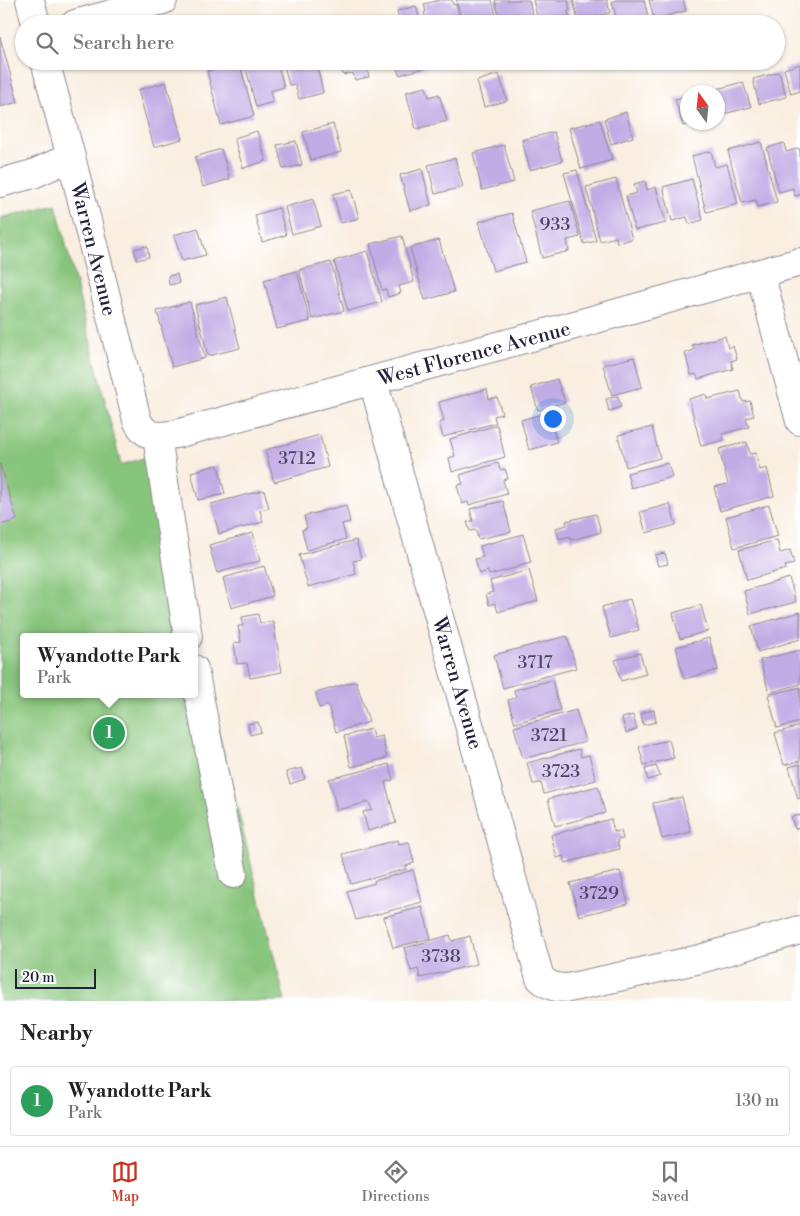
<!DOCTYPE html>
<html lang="en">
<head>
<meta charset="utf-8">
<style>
  body { margin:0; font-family:"Libre Bodoni",serif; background:#f6f6f6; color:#222 }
  .compass { position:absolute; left:680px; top:85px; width:45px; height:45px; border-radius:50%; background:#fff; box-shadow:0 1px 4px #0004; rotate:345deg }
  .scale { position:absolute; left:15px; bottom:12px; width:81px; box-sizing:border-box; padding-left:5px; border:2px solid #22223b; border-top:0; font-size:14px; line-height:18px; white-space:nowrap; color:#22223b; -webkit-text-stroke:4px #fff; paint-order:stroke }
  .you { position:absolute; left:552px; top:418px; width:18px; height:18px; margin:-12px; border:4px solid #fff; border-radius:50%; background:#1a73e8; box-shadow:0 0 0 8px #1a73e833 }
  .badge { display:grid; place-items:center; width:32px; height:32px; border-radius:50%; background:#c8321e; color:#fff; font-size:16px; font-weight:700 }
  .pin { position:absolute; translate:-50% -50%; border:2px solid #fff; box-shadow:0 1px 5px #0006 }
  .popup { position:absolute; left:20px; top:633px; width:178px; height:65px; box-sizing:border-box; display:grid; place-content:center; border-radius:5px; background:#fff; filter:drop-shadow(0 1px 4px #0005); font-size:16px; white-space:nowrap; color:#767676 }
  .popup b { font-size:19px; color:#222 }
  .popup::after { content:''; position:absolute; left:50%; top:100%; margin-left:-10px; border:10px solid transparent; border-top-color:#fff }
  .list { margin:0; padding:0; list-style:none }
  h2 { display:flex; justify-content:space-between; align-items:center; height:65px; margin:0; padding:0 20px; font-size:21px }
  h2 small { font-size:16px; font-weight:400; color:#767676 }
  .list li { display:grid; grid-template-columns:32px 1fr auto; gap:15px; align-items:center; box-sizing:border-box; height:70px; margin:0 10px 10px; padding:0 10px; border:1px solid #e0e0e0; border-radius:5px }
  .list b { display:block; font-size:19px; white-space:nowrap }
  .list p { margin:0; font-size:16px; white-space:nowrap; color:#767676 }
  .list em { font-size:16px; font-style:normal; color:#767676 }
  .icon { flex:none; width:28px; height:28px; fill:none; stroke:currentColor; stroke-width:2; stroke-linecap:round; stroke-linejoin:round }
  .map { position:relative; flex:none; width:800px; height:1001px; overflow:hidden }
  .search { position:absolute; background:#fff; box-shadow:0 1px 4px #0004; left:15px; right:15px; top:15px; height:55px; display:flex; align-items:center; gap:12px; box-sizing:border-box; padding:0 18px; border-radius:28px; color:#767676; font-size:19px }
  .sheet { height:145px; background:#fff }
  nav { display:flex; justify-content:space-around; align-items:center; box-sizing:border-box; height:70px; border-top:1px solid #e0e0e0; background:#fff; font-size:14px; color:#767676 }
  nav a { display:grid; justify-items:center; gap:2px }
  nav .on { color:#c8321e }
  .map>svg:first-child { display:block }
  .green { fill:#88c57b; stroke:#55745b; fill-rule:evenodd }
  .building { fill:#c1ace5 }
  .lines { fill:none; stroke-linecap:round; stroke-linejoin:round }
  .minor-casing { stroke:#8e888e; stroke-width:30 }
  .minor { stroke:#fff; stroke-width:28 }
  .labels { text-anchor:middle; stroke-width:4.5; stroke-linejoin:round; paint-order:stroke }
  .number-label { font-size:18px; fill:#4a4466 }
  .street-label { font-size:20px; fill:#22223b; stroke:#fff }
</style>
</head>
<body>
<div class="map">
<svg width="800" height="1001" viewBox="0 0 800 1001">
  <rect width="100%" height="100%" fill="#fff"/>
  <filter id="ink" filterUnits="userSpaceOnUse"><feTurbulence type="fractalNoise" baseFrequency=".02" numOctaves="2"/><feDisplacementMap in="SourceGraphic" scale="10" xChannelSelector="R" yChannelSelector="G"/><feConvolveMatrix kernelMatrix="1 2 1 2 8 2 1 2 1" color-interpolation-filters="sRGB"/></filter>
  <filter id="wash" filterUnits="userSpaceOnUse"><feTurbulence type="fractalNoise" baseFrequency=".0096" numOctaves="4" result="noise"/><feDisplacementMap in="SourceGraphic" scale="20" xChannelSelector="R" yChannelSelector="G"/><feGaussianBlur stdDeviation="1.12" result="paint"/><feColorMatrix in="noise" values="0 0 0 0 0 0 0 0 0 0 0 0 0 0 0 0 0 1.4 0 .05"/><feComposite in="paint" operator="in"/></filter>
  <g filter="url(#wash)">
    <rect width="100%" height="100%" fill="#f9eee0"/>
    <path class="green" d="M56,204L121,465L150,456L285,1001H0V218ZM24,637H194V694H24Z"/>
    <g id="blocks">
      <path class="building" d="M440,0H452L453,5L456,4L461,24H427L424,12H426L424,4Z
        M456,0H492L498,24H463Z
        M495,0H529L535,24H501Z
        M533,0H568L570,10L568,11L570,20L554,24H541L540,19L538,20Z
        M573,0H607L610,13L578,21Z
        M616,0H644L649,20L635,24H618L612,2Z
        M649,0H683L686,11L654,19Z
        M416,6L421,24H382L399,19L397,11Z
        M0,37L18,102L0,107Z
        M218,61H239L254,116L221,125L207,71L220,67Z
        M244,61H277L284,87L270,91L273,102L256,107Z
        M283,61H316L323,93L299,99L295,84L289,85Z
        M339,61H372L374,67L367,68L369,77L355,80L353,73L343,75Z
        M395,61H431L433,66L399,75Z
        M800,64V91L791,94L784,69Z
        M779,72L786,97L759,104L753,79Z
        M499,74L507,101L484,107L477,81Z
        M166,82L182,139L154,147L138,90Z
        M743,82L751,107L720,115L718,105V92H714L713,90Z
        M426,87L429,97L439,94L447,121L416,129L406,92Z
        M688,96V122L695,123L683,126L675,99Z
        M626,112L633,137L611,144L604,119Z
        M600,120L612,160L581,169L569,128Z
        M333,124L341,152L311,160L303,132Z
        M257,131L266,161L243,168L234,138Z
        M554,132L562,161L530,170L522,140Z
        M296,141L302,165L283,169L277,145Z
        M761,142L777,202L758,207L756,200L742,203L728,151Z
        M784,143L786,152L799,148L800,153V195L795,196L793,188L779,192L767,148Z
        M504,145L514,182L482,190L473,153Z
        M221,149L230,179L203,187L195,157Z
        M711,151L715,167L727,164L738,204L706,212L692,156Z
        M455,158L463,187L435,194L428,165Z
        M422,169L431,205L410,211L400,175Z
        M577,170L596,241L584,244L564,173Z
        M616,179L632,239L617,243L616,237L600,241L586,187Z
        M692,179L703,220L689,224L687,217L672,221L663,187Z
        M645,181L647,190L656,187L666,223L635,230L626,196L637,193L634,184Z
        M351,190L359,218L341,223L333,194Z
        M313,199L321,226L292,234L285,207Z
        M570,201L580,237L567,240L569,251L542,258L530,211Z
        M279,208L286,235L262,242L255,215Z
        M512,213L526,262L493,271L479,222Z
        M198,228L206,255L182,261L174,235Z
        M402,236L414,282L399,286L401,293L388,297L386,289L382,290L370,244Z
        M439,240L454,292L425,300L410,248Z
        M147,246L149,257L137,260L134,249Z
        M367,251L382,302L348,311L334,261Z
        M331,262L344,311L312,319L299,270Z
        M297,271L310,321L277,329L264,280Z
        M177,274L179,283L169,285L168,276Z
        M227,297L240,348L208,356L195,305Z
        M190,302L205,358L172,367L157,311Z
        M725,336L728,348L733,346L737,359L731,361L733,369L698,379L696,374L691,375L685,353L694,350L692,345Z
        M634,357L642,387L612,395L603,365Z
        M557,379L565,402L538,410L531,387Z
        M487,389L489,399L497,397L502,414L494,416L496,423L443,437L439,423L444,421L439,402Z
        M740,391L743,402L750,401L754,416L746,418L749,427L722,434L724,440L701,446L689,399L706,394L707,399Z
        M618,396L621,407L609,411L606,399Z
        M548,412L557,442L529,450L521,420Z
        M497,425L505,457L452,472L449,458L455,456L450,439Z
        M652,427L660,458L626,467L618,435Z
        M320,435L328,467L274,482L265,450Z
        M747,442L750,454L756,453L760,470L767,468L774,496L720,511L714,487L728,484L719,449Z
        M498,463L500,470L505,469L508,478L503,480L507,494L469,505L468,502L462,504L457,485L463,484L460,475Z
        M668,463L672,477L631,488L627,473Z
        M0,464L17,520L0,525Z
        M218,465L225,494L198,500L191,472Z
        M264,490L269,508L260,510L263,522L219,534L211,504Z
        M503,501L511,532L478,539L476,530L470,531L467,522L473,521L470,509Z
        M670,504L676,525L646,533L640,512Z
        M346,505L350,522L342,524L346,539L307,550L302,530L307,528L304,516Z
        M769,505L778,536L734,548L726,517Z
        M596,514L601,532L571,540L570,536L559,539L556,528L567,525L566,521Z
        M253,533L260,561L217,573L209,545Z
        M523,534L531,562L519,565V567L489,575L488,571L479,574L475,559L483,557L480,546Z
        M356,540L361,559L353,561L356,574L308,587L299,555Z
        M777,540L780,553L790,550L794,564L785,566L786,569L747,580L739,550Z
        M665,553L668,564L658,566L655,555Z
        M264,566L273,596L231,608L223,578Z
        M529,570L538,601L498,612L495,603L489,605L486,594L493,592L490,581Z
        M789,578L796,602L750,614L744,591Z
        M630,599L639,630L611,638L602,607Z
        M701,605L708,631L680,639L673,613Z
        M800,612V639L758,652L751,626Z
        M258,614L260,623L273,621L282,672L250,678L247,663L237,664L234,643L241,642L238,626H243L242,617Z
        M567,636L576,668L503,688L494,655Z
        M709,638L718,670L684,679L676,647Z
        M800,650V684L769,693L760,660Z
        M640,653L646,674L621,681L615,660Z
        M552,680L560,710L515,723L508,700L516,698L514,690Z
        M356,681L369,722L336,732L328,705L319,708L316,693Z
        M800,687V722L777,728L768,695Z
        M576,710L585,742L523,759L514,727Z
        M654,710L656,722L643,725L641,713Z
        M633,715L637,729L626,733L622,718Z
        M258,722L261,732L250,735L248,724Z
        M800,726V761L784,765L775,733Z
        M371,729L373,738L382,736L387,758L351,767L344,736Z
        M669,740L674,758L644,765L639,747Z
        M579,749L581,757L589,755L596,780L544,794L541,783L533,784L527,763Z
        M389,764L393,780L385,782L396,823L368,831L363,812L372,810L369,802L337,810L329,779Z
        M800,764V798L798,799L789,767Z
        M656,766L660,776L648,780L645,769Z
        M302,768L305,779L290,784L286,772Z
        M598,786L605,813L555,826L548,799Z
        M682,797L691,832L662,839L653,803Z
        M800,815V828L795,829L791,817Z
        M611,819L614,832L621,831L623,839L617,840L619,849L565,863L563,856L557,858L551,835Z
        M398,840L399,844L409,842L414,863L406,866V869L351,884L343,854Z
        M413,870L422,902L356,920L347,891L375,883L374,881Z
        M620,871L628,904L579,916L570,883Z
        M422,907L431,938L393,948L384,917Z
        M450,935L452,941L470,936L477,964L420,978L418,969L411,971L404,948Z"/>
    </g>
  </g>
  <g filter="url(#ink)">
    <use href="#blocks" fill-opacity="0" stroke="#8e888e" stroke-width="1"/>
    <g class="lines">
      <defs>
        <path id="minor" d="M30,0L36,24
          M75,24L163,0
          M45,61L71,157L137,420C146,439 158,437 176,434L564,328L800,262
          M0,183L33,174L71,157
          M760,273L800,421
          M373,381L540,978C549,986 556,988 568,988L700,959L800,930
          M157,437L188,637
          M194,669L233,874"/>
      </defs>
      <use href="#minor" class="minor-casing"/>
      <use href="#minor" class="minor"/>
    </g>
  </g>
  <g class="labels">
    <g class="number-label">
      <text x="555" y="230">933</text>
      <text x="297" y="464">3712</text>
      <text x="535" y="668">3717</text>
      <text x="549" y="741">3721</text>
      <text x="561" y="777">3723</text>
      <text x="599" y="899">3729</text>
      <text x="441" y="962">3738</text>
    </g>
    <g class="street-label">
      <text transform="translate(94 249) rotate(76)" y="7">Warren Avenue</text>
      <text transform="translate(474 353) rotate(-15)" y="7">West Florence Avenue</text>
      <text transform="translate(458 683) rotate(74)" y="7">Warren Avenue</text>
    </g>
  </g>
</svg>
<svg class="compass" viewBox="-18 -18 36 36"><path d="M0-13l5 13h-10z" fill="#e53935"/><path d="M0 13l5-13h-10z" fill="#767676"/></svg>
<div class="scale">20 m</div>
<div class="you"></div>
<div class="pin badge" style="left:109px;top:733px;background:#2e9e5b">1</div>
<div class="popup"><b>Wyandotte Park</b>Park</div>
<div class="search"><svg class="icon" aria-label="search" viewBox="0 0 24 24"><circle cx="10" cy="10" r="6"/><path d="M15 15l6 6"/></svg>Search here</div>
</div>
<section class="sheet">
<h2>Nearby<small></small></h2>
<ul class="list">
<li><span class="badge" style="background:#2e9e5b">1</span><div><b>Wyandotte Park</b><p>Park</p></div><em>130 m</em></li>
</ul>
</section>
<nav>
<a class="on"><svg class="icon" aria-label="map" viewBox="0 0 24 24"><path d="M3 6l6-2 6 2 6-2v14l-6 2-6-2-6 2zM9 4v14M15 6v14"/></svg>Map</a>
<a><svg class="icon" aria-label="directions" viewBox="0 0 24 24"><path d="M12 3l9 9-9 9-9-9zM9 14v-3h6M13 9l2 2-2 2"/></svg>Directions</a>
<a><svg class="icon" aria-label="saved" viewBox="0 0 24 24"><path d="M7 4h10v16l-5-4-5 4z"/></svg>Saved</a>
</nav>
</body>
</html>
